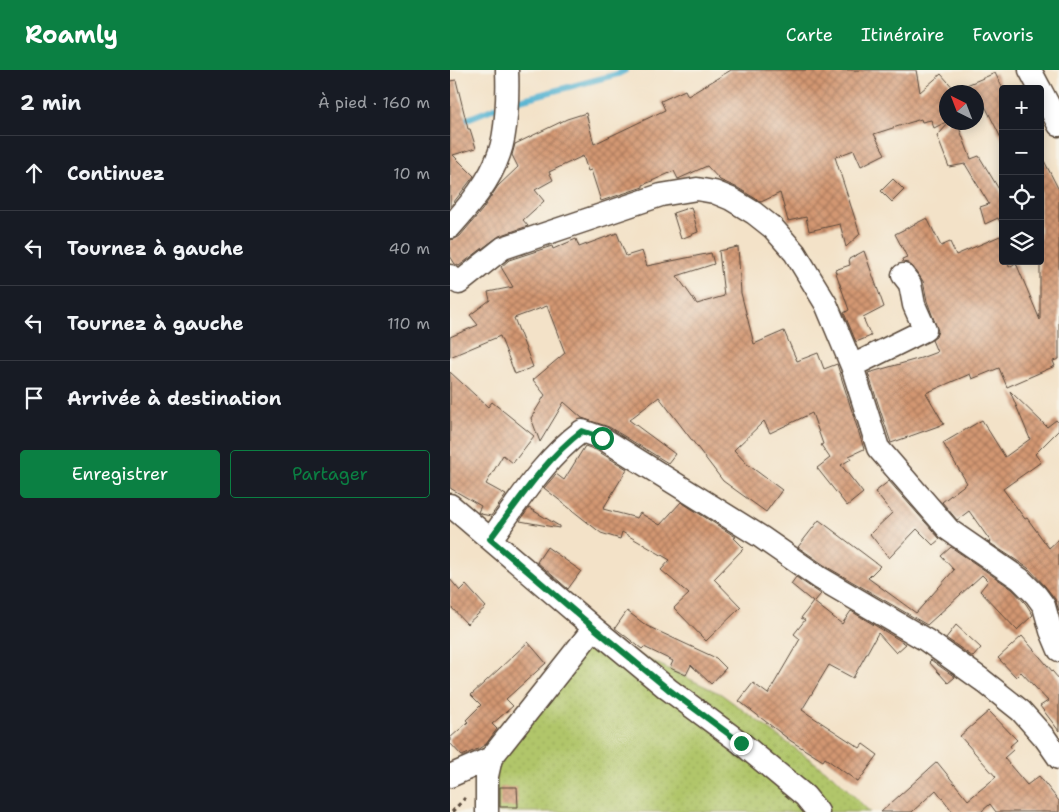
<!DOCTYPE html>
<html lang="fr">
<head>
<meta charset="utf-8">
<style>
  body { margin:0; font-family:"Shantell Sans",sans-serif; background:#20242c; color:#f1f3f6 }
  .controls { position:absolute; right:15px; top:15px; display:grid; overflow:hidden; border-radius:5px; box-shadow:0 2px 12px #0003 }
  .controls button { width:45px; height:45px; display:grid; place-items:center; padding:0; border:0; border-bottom:1px solid #363941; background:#171b24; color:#f1f3f6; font:25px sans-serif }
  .compass { position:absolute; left:489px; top:15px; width:45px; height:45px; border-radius:50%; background:#171b24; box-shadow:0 2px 12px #0003; rotate:318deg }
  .stop { position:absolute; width:15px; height:15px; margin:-11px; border:4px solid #0b8043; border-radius:50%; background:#fff }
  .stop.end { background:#0b8043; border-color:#fff; box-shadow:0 1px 5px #0008 }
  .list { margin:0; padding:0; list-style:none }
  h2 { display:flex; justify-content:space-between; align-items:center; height:65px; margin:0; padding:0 20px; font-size:21px }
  h2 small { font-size:16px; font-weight:400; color:#9ea1a6 }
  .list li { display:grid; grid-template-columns:32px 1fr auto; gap:15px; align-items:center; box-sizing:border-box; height:75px; padding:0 20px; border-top:1px solid #363941 }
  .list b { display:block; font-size:19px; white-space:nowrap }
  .list em { font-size:16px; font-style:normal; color:#9ea1a6 }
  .actions { display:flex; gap:10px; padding:15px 20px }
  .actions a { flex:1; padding:11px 0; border:1px solid #0b8043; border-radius:5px; text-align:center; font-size:18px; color:#0b8043 }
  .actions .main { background:#0b8043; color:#fff }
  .icon { flex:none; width:28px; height:28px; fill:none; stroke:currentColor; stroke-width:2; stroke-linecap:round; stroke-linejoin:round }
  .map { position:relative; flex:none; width:609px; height:742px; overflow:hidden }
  header { display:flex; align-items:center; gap:30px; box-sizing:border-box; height:70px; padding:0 25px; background:#0b8043; color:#fff }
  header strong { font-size:24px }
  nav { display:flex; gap:28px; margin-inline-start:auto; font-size:18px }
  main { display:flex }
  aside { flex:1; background:#171b24 }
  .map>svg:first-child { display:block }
  .grass { fill:url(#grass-dots); stroke:#767844 }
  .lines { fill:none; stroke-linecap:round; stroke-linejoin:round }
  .stream { stroke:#52b2d1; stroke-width:6 }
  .building { fill:url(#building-cross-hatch) }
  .street-casing { stroke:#574638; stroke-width:25 }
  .path { stroke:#574638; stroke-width:3; stroke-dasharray:4 4; stroke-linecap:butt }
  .street { stroke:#fff; stroke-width:22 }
  .route { stroke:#0b8043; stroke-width:6 }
</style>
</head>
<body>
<header>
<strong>Roamly</strong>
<nav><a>Carte</a><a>Itinéraire</a><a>Favoris</a></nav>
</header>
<main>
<aside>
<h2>2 min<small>À pied · 160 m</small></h2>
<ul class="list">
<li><svg class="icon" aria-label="ahead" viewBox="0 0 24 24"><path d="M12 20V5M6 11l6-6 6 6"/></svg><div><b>Continuez</b></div><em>10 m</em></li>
<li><svg class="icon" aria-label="left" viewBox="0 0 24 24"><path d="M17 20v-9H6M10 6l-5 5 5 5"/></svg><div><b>Tournez à gauche</b></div><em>40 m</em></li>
<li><svg class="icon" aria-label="left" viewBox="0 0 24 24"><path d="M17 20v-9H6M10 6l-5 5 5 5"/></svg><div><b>Tournez à gauche</b></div><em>110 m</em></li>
<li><svg class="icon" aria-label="arrive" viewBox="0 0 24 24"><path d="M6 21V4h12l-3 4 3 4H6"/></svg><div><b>Arrivée à destination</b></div></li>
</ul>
<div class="actions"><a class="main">Enregistrer</a><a>Partager</a></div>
</aside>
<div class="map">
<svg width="609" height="742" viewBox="0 0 609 742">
  <defs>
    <pattern id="grass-dots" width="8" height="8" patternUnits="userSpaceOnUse" patternTransform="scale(1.25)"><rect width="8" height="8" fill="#b1c66a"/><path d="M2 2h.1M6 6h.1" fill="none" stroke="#99aa5b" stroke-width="1.8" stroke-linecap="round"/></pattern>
    <pattern id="building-cross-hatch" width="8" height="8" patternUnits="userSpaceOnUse" patternTransform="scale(1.25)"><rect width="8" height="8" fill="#d39772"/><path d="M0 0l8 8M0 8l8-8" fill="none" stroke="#ac7b5d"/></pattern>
  </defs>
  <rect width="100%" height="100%" fill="#f7f3e8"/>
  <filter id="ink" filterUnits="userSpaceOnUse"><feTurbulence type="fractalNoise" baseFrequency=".02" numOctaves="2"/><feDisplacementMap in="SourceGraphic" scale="10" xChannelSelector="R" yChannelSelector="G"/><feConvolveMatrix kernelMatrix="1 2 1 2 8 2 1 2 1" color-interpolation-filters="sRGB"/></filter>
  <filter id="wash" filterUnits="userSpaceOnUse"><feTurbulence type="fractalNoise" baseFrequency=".0096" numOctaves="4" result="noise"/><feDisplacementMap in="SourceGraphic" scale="20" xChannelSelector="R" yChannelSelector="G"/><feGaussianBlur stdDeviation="1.12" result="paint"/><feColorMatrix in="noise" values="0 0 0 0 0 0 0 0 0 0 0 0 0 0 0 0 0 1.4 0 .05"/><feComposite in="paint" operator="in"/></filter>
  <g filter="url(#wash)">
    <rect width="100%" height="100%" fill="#f3e2c8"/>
    <path class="grass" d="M145,564L271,624L387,709L420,742H42L44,696Z"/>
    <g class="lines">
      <path class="stream" d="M62,32L168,4L176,0
        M0,56L52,35"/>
    </g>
    <g id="blocks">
      <path class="building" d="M281,0H466L470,22L491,4L505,20L545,3L553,19V72L533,32L526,35V22H496V52L484,58L481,50L472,52L471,49L424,64L435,84L411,96L404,80L385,87L410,164L396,177L390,154L359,161L356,147L338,151L330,123L311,132L288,118L270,110L257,96L228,109L224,101L193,115V117L151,131L141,100L138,101L133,86L99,102L103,110L85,120L94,131L73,150L78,156L49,166L9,196L5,194L0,186V170L5,169L10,166L32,140L48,116L68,97L62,85L65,74L117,49L136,43L144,74L215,40L211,31L235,20L238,26Z
        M6,10L18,59H20L26,78L3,85L24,106L0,137V11Z
        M500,52H507L521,89L529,86L553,126V157L548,148L535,154L530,137L539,134L515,94L499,97L487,66Z
        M590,83L609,120V289L603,291L605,296L557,317L549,298L522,309L520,304L476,323L494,354L441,373L418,303L471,288L487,282L482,270L486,267L488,261L477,231L473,211L463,197L458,193L453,192L452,189L457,187L445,164L477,148L491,176L500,172L506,185L550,166L553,175V191H558L559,197L566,193L590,250Z
        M443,109L454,120L442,132L431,121Z
        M241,137L248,162L231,169L223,143Z
        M167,163L176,186L192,181L197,196L261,183L264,194L227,206L247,234L274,226L269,181L288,177L291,223L304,274L334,261L347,291L368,283L374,299L387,294L414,379L399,386L401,389L391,395L413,423L397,436L367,398L380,388L371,375L373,374L362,343L320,363L314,351L284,380L297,394L332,420L316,442L273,411L209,327L179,350L225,384L218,393L159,357L132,348L114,332L90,372L81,348L95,325L83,310L115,283L97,236L64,248L83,297L65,304L50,266L0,287V267L28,255L20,245L40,230L38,222L63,217L51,197L59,190L102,176L103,179L126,169L129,177Z
        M414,181L434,237L413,248L421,266L406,272L394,243L399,240L385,200L400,195L399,189Z
        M0,302L38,337L42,332L84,366L63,393L53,385L36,414L56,425L41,446L31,444L28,442L31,436L0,418Z
        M560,321L597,357L606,350L609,353V360L585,384L591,392L553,419L575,449L577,448L599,478L609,469V541L605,529L595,516L578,498L540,473L541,472L519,441L507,450L492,432L517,413L493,373L532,350L555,387L580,369Z
        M135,376L146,380L177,399L153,439L187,448L190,443L210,455L231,432L286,467L284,468L294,478L264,509L291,537L256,571L224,538L239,524L211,500L220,490L172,462L170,469L151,463L94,418L106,404L114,410Z
        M439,411L490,469L483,475L467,459L439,488L420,464L442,443L425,422Z
        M79,438L109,456V458L70,451Z
        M369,450L430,496L418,508L466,543L504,500L491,486L501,477L562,519L576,534L583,545L567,560L530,521L538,511L532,505L477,555L377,497L348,477Z
        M97,477L131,501L118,519L87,492Z
        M346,507L371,524L364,532L392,554L401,541L456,574L446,583L428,563L403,608L379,595L352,640L410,678L413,674L428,685L408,712L375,688L373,691L341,671L289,631L303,613L318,624L350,569L344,564L355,550L351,548L363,532L341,514Z
        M0,509L10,521L16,515L36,537L17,554L0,536Z
        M177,541L197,556L266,588L276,598L261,614L241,595L236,605L220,598L223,591L194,577L192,579L165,558Z
        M506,555L531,578L523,587L496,568Z
        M572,566L609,609V661L590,636L598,631L571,602L566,607L548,588Z
        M78,572L96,593L56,629L63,636L42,654L47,659L36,674L30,678L12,686L0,673V668L18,652L16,650L31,635L21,625Z
        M481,590L505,607L498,613L479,592Z
        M539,641L567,670L560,676L563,680L554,688L577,715L589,706L609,731V742H546L540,734L531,742H503L486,720L462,742H431L487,692L518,730L546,707L510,666Z
        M50,717H67L68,737H50Z"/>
    </g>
  </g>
  <g filter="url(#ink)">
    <use href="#blocks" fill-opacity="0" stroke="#574638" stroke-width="1"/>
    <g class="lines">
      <defs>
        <path id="street" d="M580,0L590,19
          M590,19L609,55
          M0,157C19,136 40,111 49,84C57,63 58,22 57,0
          M0,206L9,213L53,178L211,125L247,119L264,122L281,129L304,143L323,158L345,183L376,234L402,296L428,378L499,460L570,509L586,525L594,536L601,561L609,580
          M402,296L475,260L464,235L460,214L453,205
          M0,435L144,558L218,619L291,673L355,726L368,742
          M41,469C68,432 94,389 132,361L152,368L311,467L370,508L476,570L532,610L571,641L595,668L609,688
          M0,706L41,688
          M37,742V706L41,688L144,558"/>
      </defs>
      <use href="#street" class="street-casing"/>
      <path class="path" d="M2,742L15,728"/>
      <use href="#street" class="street"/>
    </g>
  </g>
  <g class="lines" filter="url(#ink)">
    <path class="route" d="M152,368L132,361C95,389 68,432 40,469L144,558L218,619L291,673"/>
  </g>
</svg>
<div class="controls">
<button>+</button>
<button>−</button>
<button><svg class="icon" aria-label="locate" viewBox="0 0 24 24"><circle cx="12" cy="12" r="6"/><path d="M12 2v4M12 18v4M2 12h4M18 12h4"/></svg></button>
<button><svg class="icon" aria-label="layers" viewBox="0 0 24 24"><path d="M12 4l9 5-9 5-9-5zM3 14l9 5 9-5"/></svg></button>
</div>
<svg class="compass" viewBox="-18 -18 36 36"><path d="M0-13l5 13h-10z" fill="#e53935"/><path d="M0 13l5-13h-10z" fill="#9ea1a6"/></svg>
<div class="stop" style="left:152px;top:368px"></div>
<div class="stop end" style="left:291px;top:673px"></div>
</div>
</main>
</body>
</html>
